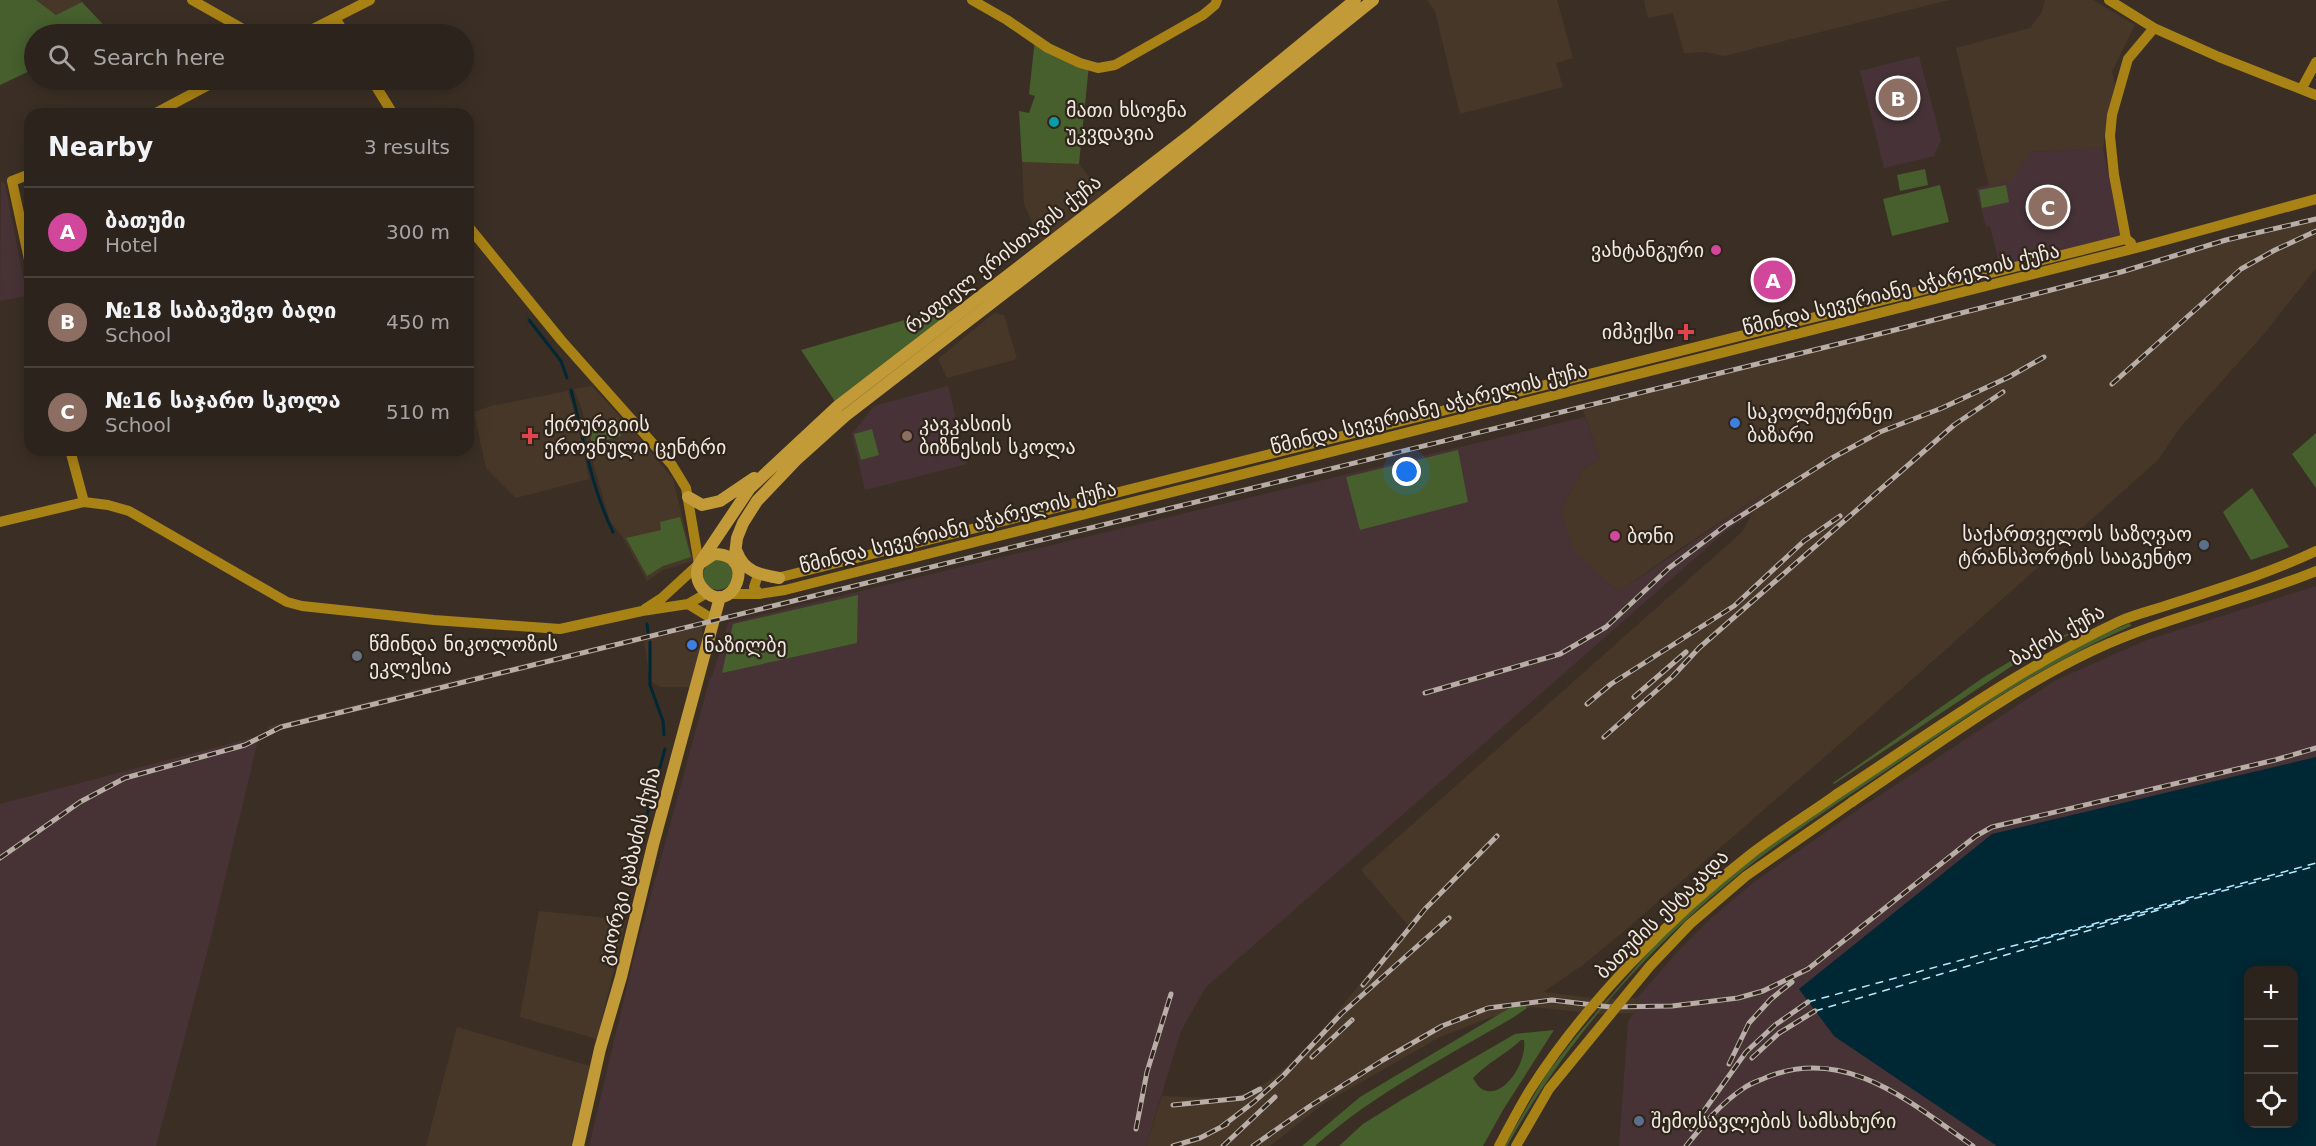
<!DOCTYPE html>
<html lang="en">
<head>
<meta charset="utf-8">
<style>
  body { margin:0; font-family:"DejaVu Sans","Noto Sans Georgian",sans-serif; background:#342b25; color:#f1f3f6 }
  .controls { position:absolute; right:18px; bottom:18px; display:grid; overflow:hidden; border-radius:12px; box-shadow:0 3px 15px #0003 }
  .controls button { width:54px; height:54px; display:grid; place-items:center; padding:0; border:0; border-bottom:2px solid #48403b; background:#2c231c; color:#f1f3f6; font:30px sans-serif }
  .you { position:absolute; left:1407px; top:472px; width:21px; height:21px; margin:-15px; border:4px solid #fff; border-radius:50%; background:#1a73e8; box-shadow:0 0 0 9px #1a73e833 }
  .badge { display:grid; place-items:center; width:39px; height:39px; border-radius:50%; background:#a1b3fd; color:#fff; font-size:20px; font-weight:700 }
  .pin { position:absolute; translate:-50% -50%; border:3px solid #fff; box-shadow:0 2px 6px #0006 }
  .list { margin:0; padding:0; list-style:none }
  h2 { display:flex; justify-content:space-between; align-items:center; height:78px; margin:0; padding:0 24px; font-size:26px }
  h2 small { font-size:20px; font-weight:400; color:#a6a4a3 }
  .list li { display:grid; grid-template-columns:39px 1fr auto; gap:18px; align-items:center; box-sizing:border-box; height:90px; padding:0 24px; border-top:2px solid #48403b }
  .list b { display:block; font-size:22px; white-space:nowrap }
  .list p { margin:0; font-size:20px; white-space:nowrap; color:#a6a4a3 }
  .list em { font-size:20px; font-style:normal; color:#a6a4a3 }
  .icon { flex:none; width:33px; height:33px; fill:none; stroke:currentColor; stroke-width:2; stroke-linecap:round; stroke-linejoin:round }
  .map { position:relative; flex:none; width:2316px; height:1146px; overflow:hidden }
  .search { position:absolute; background:#2c231c; box-shadow:0 3px 15px #0003; left:24px; top:24px; width:450px; height:66px; display:flex; align-items:center; gap:15px; box-sizing:border-box; padding:0 21px; border-radius:33px; color:#a6a4a3; font-size:22px }
  .panel { position:absolute; background:#2c231c; box-shadow:0 3px 15px #0003; left:24px; top:108px; width:450px; height:348px; border-radius:18px }
  .map>svg:first-child { display:block }
  .built { fill:#473728 }
  .industrial { fill:#473335 }
  .education { fill:#473337 }
  .green { fill:#465f2d; fill-rule:evenodd }
  .water { fill:#002734; fill-rule:evenodd }
  .lines { fill:none; stroke-linecap:round; stroke-linejoin:round }
  .stream { stroke:#002734; stroke-width:3 }
  .ferry { stroke:#b5e9fe; stroke-width:1.5; stroke-dasharray:8 6; stroke-linecap:butt }
  .secondary { stroke:#a98215; stroke-width:10 }
  .primary { stroke:#c29a37; stroke-width:12 }
  .rail-casing { stroke:#b8aea7; stroke-width:5 }
  .rail { stroke:#30251b; stroke-width:3; stroke-dasharray:9; stroke-linecap:butt }
  .secondary-bridge { stroke:#a98215; stroke-width:10 }
  .culture-dot { fill:#0f9aa8; stroke:#30251b; stroke-width:2 }
  .hotel-dot { fill:#d1479c; stroke:#30251b; stroke-width:2 }
  .health-dot { fill:#e0444e; stroke:#30251b; stroke-width:2 }
  .shop-dot { fill:#3f7fe0; stroke:#30251b; stroke-width:2 }
  .education-dot { fill:#8d6e63; stroke:#30251b; stroke-width:2 }
  .service-dot { fill:#5c6f8a; stroke:#30251b; stroke-width:2 }
  .worship-dot { fill:#6b7280; stroke:#30251b; stroke-width:2 }
  .labels { text-anchor:middle; stroke-width:4.5; stroke-linejoin:round; paint-order:stroke }
  .poi-label { font-size:20px; fill:#f0e8e2; stroke:#30251b; text-anchor:start }
  .street-label { font-size:20px; fill:#f0e8e2; stroke:#30251b }
</style>
</head>
<body>
<div class="map">
<svg width="2316" height="1146" viewBox="0 0 2316 1146">
  <rect width="100%" height="100%" fill="#3b2f25"/>
  <path class="built" d="M36,0H80L82,2L56,15Z
    M1427,0H1557L1573,58L1556,63L1563,87L1460,114L1435,11Z
    M1644,0H1949L1724,56L1706,52L1684,53L1673,13L1648,18Z
    M2045,0H2093L2135,25L2112,72L2115,85L2108,114L2103,148L2031,152L2011,182L1989,186L1956,48L2030,28L2042,12Z
    M1022,162L1079,164L1106,199L1043,247L1024,204Z
    M2316,216V268L2263,335L2179,429L2158,460L1851,734L1630,926L1583,965L1543,992L1600,999L1637,998L1634,1013L1601,1014L1532,1007L1491,1017L1438,1038L1323,1104L1270,1146H1146L1162,1096L1229,1099L1252,1091L1273,1078L1306,1050L1408,925L1361,870L1742,532L1763,494L1672,554L1620,591L1607,583L1571,549L1561,509L1583,469L1600,459L1583,410L1716,375L728,620L730,616L1040,537L1964,311L2121,271L2186,250Z
    M994,313L1004,315L1017,359L947,378L938,359Z
    M592,386L637,435L673,479L693,561L663,570L647,581L622,536L610,521L585,435L583,413L574,389Z
    M568,391L577,420L589,479L516,498L486,468L474,412L491,406Z
    M702,626L703,643L692,687H660L650,681L644,641L273,732L267,727L426,687L634,638L652,634L653,636Z
    M539,911L626,920L597,1039L520,1017Z
    M457,1027L590,1066L571,1146H426Z"/>
  <path class="industrial" d="M1,181L5,184L27,296L0,301Z
    M1585,417L1600,459L1583,469L1561,509L1572,549L1607,583L1620,591L1765,493L1750,515L1726,531L1206,987L1181,1031L1146,1146H589L634,957L710,678L712,677L728,623Z
    M2316,586V757L1834,1036L1997,1146H1619L1628,1021L1634,1013L1637,998L1679,950L1708,921L1754,882L1859,809L2056,680L2147,640Z
    M259,736L211,937L156,1146H0V804Z"/>
  <path class="education" d="M1919,56L1941,140L1934,156L1884,168L1860,71Z
    M2103,148L2121,236L2000,266L1990,226L1986,227L1976,188L2011,181L2031,152Z
    M948,386L967,464L865,490L852,434L874,406Z"/>
  <path class="green" d="M0,0H36L56,15L82,2L112,34H34V69L0,85Z
    M1035,39L1089,65L1079,164L1022,162L1019,111L1029,113L1035,96L1029,94Z
    M1925,169L1928,185L1900,191L1897,175Z
    M1940,185L1949,222L1892,236L1883,199Z
    M2006,185L2009,202L1982,208L1979,190Z
    M946,308L956,315L838,406L801,350Z
    M617,418L621,436L592,444L588,426Z
    M872,429L879,455L861,460L854,434Z
    M2316,433V488L2292,454Z
    M1458,450L1468,502L1360,530L1346,477Z
    M2252,488L2289,547L2251,560L2223,512Z
    M680,517L691,557L663,566L647,576L626,538L661,530L660,522Z
    M703 575a15 15 0 1 1 30 0a15 15 0 1 1-30 0Z
    M858,595L857,643L722,673L733,624Z
    M2130,623L2131,626C2045,664 1968,715 1890,768C1835,805 1778,841 1727,884C1640,956 1562,1047 1507,1146H1504L1547,1073L1577,1035L1655,945L1720,884L1780,838L1972,709L2080,644Z
    M2085,626L2018,662L1834,784L1833,783L1984,677L2024,653Z
    M1525,1005L1527,1008L1514,1017C1446,1057 1375,1093 1315,1146H1302L1360,1097L1513,1006Z
    M1554,1030L1503,1110L1483,1146H1339L1363,1124L1403,1099L1515,1034ZM1521,1040H1524C1528,1069 1491,1114 1473,1078C1487,1063 1506,1054 1521,1040Z"/>
  <path class="water" d="M2316,757V1146H1997L1834,1036L1799,989L1992,834ZM2248,970H2294V1124H2248Z"/>
  <g class="lines">
    <path class="stream" d="M529,320L561,361L567,378
      M571,390C584,439 591,487 613,532
      M647,624L648,632
      M650,642V685L663,721L664,735
      M640,840L665,749"/>
    <path class="ferry" d="M2032,942L2316,866
      M1808,1002L2316,863
      M1815,1011L2186,902"/>
    <path class="secondary" d="M192,0L252,34
      M972,0L1007,20L1048,48L1080,63L1098,68L1115,65L1203,15L1215,5L1217,0
      M2109,0L2154,28L2219,57L2316,95
      M335,18L345,34
      M303,34L370,0
      M372,80L393,114
      M2302,88L2316,62
      M154,114L218,80
      M30,174L12,181L30,264
      M468,226L561,340L672,465L686,488L699,564L662,598L645,609
      M2131,243L2126,239L2114,175L2110,136L2112,115L2128,59L2154,28
      M70,450L84,502
      M0,522L84,502L108,505L129,511L287,602L302,606L434,620L560,629L642,611L688,604L707,593
      M757,578L754,587L759,594
      M773,578L781,577L2126,239
      M730,594H759L785,590L2144,246L2316,199
      M688,604L714,620
      M1837,794C1929,734 2019,668 2120,621C2136,614 2154,610 2171,604C2220,588 2270,573 2316,551
      M1852,802C1928,751 2011,689 2094,650C2165,617 2243,601 2316,571"/>
    <path class="primary" d="M688,497L702,505L720,501L754,478
      M737,552C744,572 761,575 779,578
      M734,562L737,538L743,523L757,501L796,460L845,416L1112,210L1373,0
      M699,564L714,554C760,554 732,619 704,590C697,583 695,573 699,564L750,488L838,406L1194,132L1355,0
      M578,1146L600,1049L621,977L653,845L720,597"/>
    <defs>
      <path id="rail" d="M2112,384L2241,269L2275,250L2316,231
        M1425,693L1560,654L1606,627L1669,568L1725,526L1832,458L1880,432L1942,408L2009,377L2044,357
        M1634,697L1686,652
        M1587,704L1611,684L1734,606L1804,541L1840,516
        M1604,737L1673,676L1699,648L1954,425L2003,392
        M0,858L80,802L125,778L245,745L281,727L1887,332L2121,272L2226,240L2316,219
        M1363,985L1425,909L1497,836
        M1312,1057L1352,1020
        M1752,1058L1779,1033L1815,1011
        M1729,1064L1749,1023L1771,999L1792,982
        M1173,1105L1243,1098L1260,1089
        M1221,1127L1254,1102L1283,1076L1341,1014L1449,918
        M1136,1129L1147,1072L1171,994
        M1691,1129L1746,1052L1775,1025L1808,1002
        M1173,1146L1200,1138L1227,1124
        M1223,1146L1275,1097
        M1253,1146L1310,1106L1383,1060L1442,1026L1488,1008L1552,1000L1610,1007L1672,1006L1738,998L1763,991L1808,969L1976,836L1992,827L2275,760L2316,748
        M1686,1146C1703,1125 1721,1103 1744,1088C1751,1083 1758,1081 1765,1078C1845,1044 1911,1103 1973,1146"/>
    </defs>
    <use href="#rail" class="rail-casing"/>
    <use href="#rail" class="rail"/>
    <path class="secondary-bridge" d="M1499,1146C1509,1127 1519,1108 1530,1090C1584,1005 1671,916 1751,854C1778,833 1809,814 1837,794
      M1516,1146L1549,1089L1650,966L1690,924L1746,876L1852,802"/>
  </g>
  <circle class="culture-dot" cx="1054" cy="122" r="6"/>
  <g class="hotel-dot">
    <circle cx="1716" cy="250" r="6"/>
    <circle cx="1615" cy="536" r="6"/>
  </g>
  <g class="health-dot">
    <path d="M1683 323h6v6h6v6h-6v6h-6v-6h-6v-6h6z"/>
    <path d="M527 427h6v6h6v6h-6v6h-6v-6h-6v-6h6z"/>
  </g>
  <g class="shop-dot">
    <circle cx="1735" cy="423" r="6"/>
    <circle cx="692" cy="645" r="6"/>
  </g>
  <circle class="education-dot" cx="907" cy="436" r="6"/>
  <g class="service-dot">
    <circle cx="2204" cy="545" r="6"/>
    <circle cx="1639" cy="1121" r="6"/>
  </g>
  <circle class="worship-dot" cx="357" cy="656" r="6"/>
  <g class="labels">
    <g class="poi-label">
      <text x="1066" y="117">მათი ხსოვნა<tspan x="1066" dy="23">უკვდავია</tspan></text>
      <text x="1704" y="257" text-anchor="end">ვახტანგური</text>
      <text x="1674" y="339" text-anchor="end">იმპექსი</text>
      <text x="1747" y="419">საკოლმეურნეი<tspan x="1747" dy="23">ბაზარი</tspan></text>
      <text x="544" y="431">ქირურგიის<tspan x="544" dy="23">ეროვნული ცენტრი</tspan></text>
      <text x="919" y="431">კავკასიის<tspan x="919" dy="23">ბიზნესის სკოლა</tspan></text>
      <text x="2192" y="541" text-anchor="end">საქართველოს საზღვაო<tspan x="2192" dy="23">ტრანსპორტის სააგენტო</tspan></text>
      <text x="1627" y="543">ბონი</text>
      <text x="369" y="651">წმინდა ნიკოლოზის<tspan x="369" dy="23">ეკლესია</tspan></text>
      <text x="704" y="652">ნაზილბე</text>
      <text x="1651" y="1128">შემოსავლების სამსახური</text>
    </g>
    <g class="street-label">
      <text transform="translate(1003 254) rotate(-38)" y="7">რაფიელ ერისთავის ქუჩა</text>
      <text transform="translate(1901 289) rotate(-14)" y="7">წმინდა სევერიანე აჭარელის ქუჩა</text>
      <text transform="translate(1429 408) rotate(-14)" y="7">წმინდა სევერიანე აჭარელის ქუჩა</text>
      <text transform="translate(958 527) rotate(-14)" y="7">წმინდა სევერიანე აჭარელის ქუჩა</text>
      <text transform="translate(2057 635) rotate(-29)" y="7">ბაქოს ქუჩა</text>
      <text transform="translate(629 866) rotate(-76)" y="7">გიორგი ცაბაძის ქუჩა</text>
      <text transform="translate(1662 914) rotate(-44)" y="7">ბათუმის ესტაკადა</text>
    </g>
  </g>
</svg>
<div class="controls">
<button>+</button>
<button>−</button>
<button><svg class="icon" aria-label="locate" viewBox="0 0 24 24"><circle cx="12" cy="12" r="6"/><path d="M12 2v4M12 18v4M2 12h4M18 12h4"/></svg></button>
</div>
<div class="you"></div>
<div class="pin badge" style="left:1773px;top:280px;background:#d1479c">A</div>
<div class="pin badge" style="left:1898px;top:98px;background:#8d6e63">B</div>
<div class="pin badge" style="left:2048px;top:207px;background:#8d6e63">C</div>
<div class="search"><svg class="icon" aria-label="search" viewBox="0 0 24 24"><circle cx="10" cy="10" r="6"/><path d="M15 15l6 6"/></svg>Search here</div>
<section class="panel">
<h2>Nearby<small>3 results</small></h2>
<ul class="list">
<li><span class="badge" style="background:#d1479c">A</span><div><b>ბათუმი</b><p>Hotel</p></div><em>300 m</em></li>
<li><span class="badge" style="background:#8d6e63">B</span><div><b>№18 საბავშვო ბაღი</b><p>School</p></div><em>450 m</em></li>
<li><span class="badge" style="background:#8d6e63">C</span><div><b>№16 საჯარო სკოლა</b><p>School</p></div><em>510 m</em></li>
</ul>
</section>
</div>
</body>
</html>
